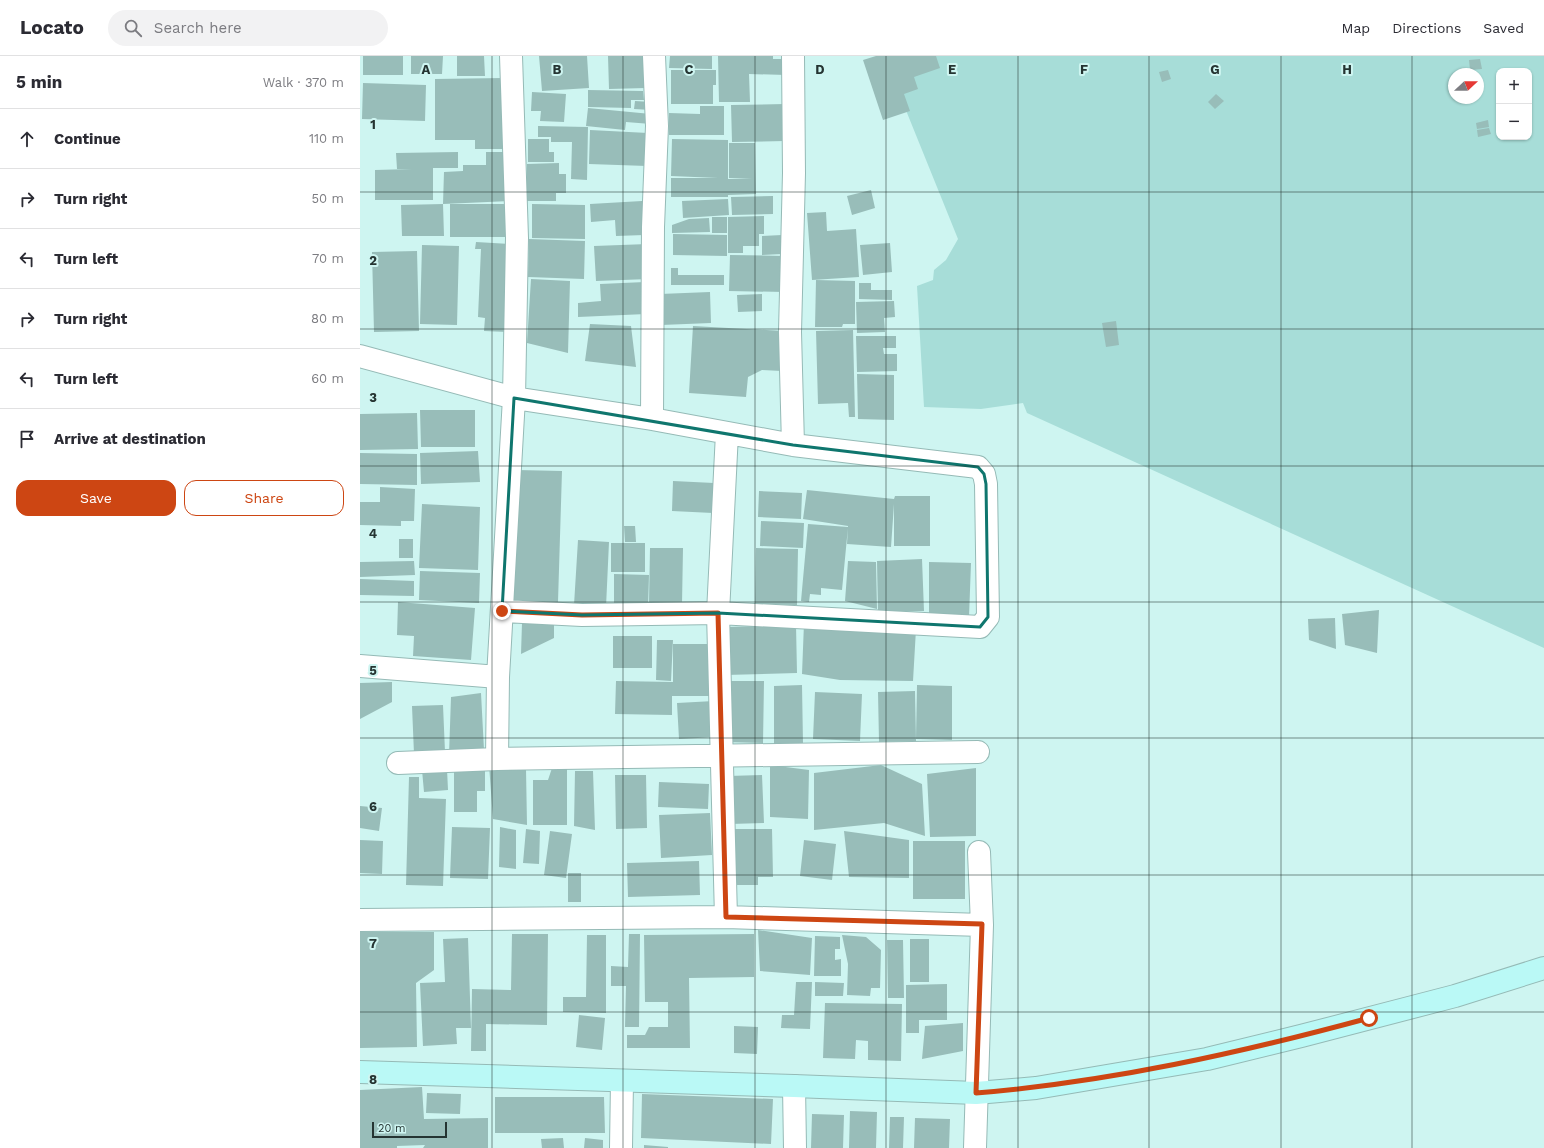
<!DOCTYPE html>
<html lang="en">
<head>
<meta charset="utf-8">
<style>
  body { margin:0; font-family:"Work Sans",sans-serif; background:#f2f2f3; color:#2b2b33 }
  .controls { position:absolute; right:12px; top:12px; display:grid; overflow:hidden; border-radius:8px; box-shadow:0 1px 3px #0004 }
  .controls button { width:36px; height:36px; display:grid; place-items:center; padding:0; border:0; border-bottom:1px solid #e1e1e2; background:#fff; color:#2b2b33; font:20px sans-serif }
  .compass { position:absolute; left:1088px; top:12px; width:36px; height:36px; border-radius:50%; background:#fff; box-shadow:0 1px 3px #0004; rotate:68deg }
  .scale { position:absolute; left:12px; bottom:10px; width:75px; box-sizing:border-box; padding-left:4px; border:2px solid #253432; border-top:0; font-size:11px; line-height:14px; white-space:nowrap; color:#253432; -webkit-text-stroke:3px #cef5f1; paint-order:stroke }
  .stop { position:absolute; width:12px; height:12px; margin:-9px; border:3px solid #cd4613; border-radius:50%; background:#fff }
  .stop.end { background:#cd4613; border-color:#fff; box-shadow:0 1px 4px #0008 }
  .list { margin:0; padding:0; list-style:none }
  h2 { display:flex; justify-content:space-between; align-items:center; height:52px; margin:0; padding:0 16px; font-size:17px }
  h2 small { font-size:13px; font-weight:400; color:#7c7c81 }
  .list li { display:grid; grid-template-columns:26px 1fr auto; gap:12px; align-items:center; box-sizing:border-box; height:60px; padding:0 16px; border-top:1px solid #e1e1e2 }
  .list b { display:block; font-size:15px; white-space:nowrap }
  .list em { font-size:13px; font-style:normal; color:#7c7c81 }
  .actions { display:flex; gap:8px; padding:12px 16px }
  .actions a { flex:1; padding:9px 0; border:1px solid #cd4613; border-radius:12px; text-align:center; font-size:14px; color:#cd4613 }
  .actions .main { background:#cd4613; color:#fff }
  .icon { flex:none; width:22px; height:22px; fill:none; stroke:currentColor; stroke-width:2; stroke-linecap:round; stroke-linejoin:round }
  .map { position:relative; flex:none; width:1184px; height:1092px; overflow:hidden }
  header { display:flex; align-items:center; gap:24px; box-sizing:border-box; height:56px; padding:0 20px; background:#fff; border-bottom:1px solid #e1e1e2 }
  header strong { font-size:19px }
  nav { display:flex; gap:22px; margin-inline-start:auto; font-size:14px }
  .search { width:280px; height:36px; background:#f2f2f3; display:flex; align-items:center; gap:10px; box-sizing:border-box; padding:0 14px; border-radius:22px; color:#7c7c81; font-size:15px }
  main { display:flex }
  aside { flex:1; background:#fff }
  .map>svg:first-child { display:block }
  .green { fill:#a7ddd8; fill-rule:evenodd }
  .building { fill:#98bdb9 }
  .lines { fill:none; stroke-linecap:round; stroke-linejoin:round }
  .street-casing { stroke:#95bab6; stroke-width:24 }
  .secondary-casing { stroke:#95bab6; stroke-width:24 }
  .street { stroke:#fff; stroke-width:22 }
  .secondary { stroke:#baf9f6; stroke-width:22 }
  .route { stroke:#cd4613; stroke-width:5 }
  .marked { fill:none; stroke:#0f766e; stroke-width:3; stroke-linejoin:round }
  .grid { fill:none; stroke:#253432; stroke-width:1; stroke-opacity:0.55 }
  .grid-label { font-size:13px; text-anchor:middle; font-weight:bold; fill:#253432; stroke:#cef5f1; stroke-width:4; stroke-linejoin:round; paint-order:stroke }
</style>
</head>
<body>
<header>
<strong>Locato</strong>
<div class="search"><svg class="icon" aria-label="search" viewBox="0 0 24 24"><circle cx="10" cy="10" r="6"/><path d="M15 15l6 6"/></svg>Search here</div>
<nav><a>Map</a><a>Directions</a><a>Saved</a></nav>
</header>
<main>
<aside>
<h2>5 min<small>Walk · 370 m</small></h2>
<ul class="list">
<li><svg class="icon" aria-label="ahead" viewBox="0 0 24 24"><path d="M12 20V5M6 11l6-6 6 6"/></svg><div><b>Continue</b></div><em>110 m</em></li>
<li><svg class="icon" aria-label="right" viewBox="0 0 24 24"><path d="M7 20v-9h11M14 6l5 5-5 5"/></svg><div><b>Turn right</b></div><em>50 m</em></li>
<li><svg class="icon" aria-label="left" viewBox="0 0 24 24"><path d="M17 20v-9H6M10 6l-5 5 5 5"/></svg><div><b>Turn left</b></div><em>70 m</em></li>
<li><svg class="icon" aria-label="right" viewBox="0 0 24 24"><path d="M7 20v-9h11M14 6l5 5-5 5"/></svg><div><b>Turn right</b></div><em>80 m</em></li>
<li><svg class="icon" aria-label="left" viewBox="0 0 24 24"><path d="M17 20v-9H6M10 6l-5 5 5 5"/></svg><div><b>Turn left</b></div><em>60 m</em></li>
<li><svg class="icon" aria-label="arrive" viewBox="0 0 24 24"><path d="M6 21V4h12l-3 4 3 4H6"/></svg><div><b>Arrive at destination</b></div></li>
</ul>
<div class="actions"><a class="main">Save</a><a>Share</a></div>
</aside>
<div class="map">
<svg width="1184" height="1092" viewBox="0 0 1184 1092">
  <rect width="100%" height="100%" fill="#cef5f1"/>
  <path class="green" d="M524,0H1184V592L667,357L663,347L621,353L564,351L557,230L573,224L574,214L586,204L598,183ZM1139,15H1169V81H1139ZM1094,18H1118V42H1094Z"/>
  <path class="building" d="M3,0H43V19H3Z
    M51,0H83L82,18H51Z
    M97,0H124L125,20H97Z
    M179,0H227L229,32L182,35Z
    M248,0H286V32L249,33Z
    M310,0H352V13L309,12Z
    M358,0H413V3H426V19L389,18L390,46H359Z
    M516,0H576L580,12L554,21L558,33L544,38L550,55L523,64L503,4Z
    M1120,3L1122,13L1110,14L1109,4Z
    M311,14H356V29H353V48H311Z
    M808,14L811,23L802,26L799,16Z
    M143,22L144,93H115V84H75V23Z
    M3,27L66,29L65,65L2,63Z
    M228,34L283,35L284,44H271V52L228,51Z
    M172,36L206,38L204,66L180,65L181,55H171Z
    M856,38L864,45L855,53L848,46Z
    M275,45L291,46V54L274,53Z
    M425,48V85L372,86L371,49Z
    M340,50H364V79H309V57L340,58Z
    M228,52L291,58V68L266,66L265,74L226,70Z
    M1128,64L1129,71L1117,73L1116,67Z
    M178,70L228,71L227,124L211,123L212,86H191V81H178Z
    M1129,72L1131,78L1118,81L1117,74Z
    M230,74L288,77L287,110L229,108Z
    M168,83H189V96H194V106H168Z
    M312,83L368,84V134V123H392L369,122V87H395L396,138L368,139V141H311V122H358L311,120Z
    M98,96V112H73V144H15V114L52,113H37L36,97Z
    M126,96H150L151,145L83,148L84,116L103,115V109H126Z
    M199,107V118H206V137H196V145H167V108Z
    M511,134L515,152L492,159L487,140Z
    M413,140V158L372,159L371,141Z
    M368,143L369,159L323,162L322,145Z
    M282,145L284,179L256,180L255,164L231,166L230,148Z
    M83,148L84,180H42L41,149Z
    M90,148H145V181H90Z
    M172,148L225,149V183L172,182Z
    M466,156L467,175L496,173L499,221L452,224L447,157Z
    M404,160V178H399V190H383V197H368V161Z
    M352,161H367V177H352Z
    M349,162L350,176L312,177V169L329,163Z
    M313,178L367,179V200L313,199Z
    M422,179V198L402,199V180Z
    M169,183L225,185L224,223L168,221Z
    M116,186L152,188L148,276L124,275L125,262L118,261L121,193H115Z
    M530,187L532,216L503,219L500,189Z
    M288,188L289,223L236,225L234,190Z
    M62,189L99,190L97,269L60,268Z
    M57,195L59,275L14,276L12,196Z
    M370,199L425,200L424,236L369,235Z
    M311,212H318V219H364V229H311Z
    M171,223L210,225L208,297L167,287Z
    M456,224L495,225V268H483L482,271H455Z
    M285,226L286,258L218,261V247L241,245L240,228Z
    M499,227H511V234H532V244L499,243Z
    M350,236L351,267L301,269L300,238Z
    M402,238V255L378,256L377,239Z
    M534,245L535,261L524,262L525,276L497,277L496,246Z
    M756,265L759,289L746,291L742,267Z
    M230,268L271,270L276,311L225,305Z
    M333,270L424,275L422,315L402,314L388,321L386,341L329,337Z
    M493,274L495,361H489L488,347L458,348L456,275Z
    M496,280H536V292H523L524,298H537V315L497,316Z
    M497,318L534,319V364L498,363Z
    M60,354H115V391H61Z
    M57,357L58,393L0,394V358Z
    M118,395L120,426L61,428L60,397Z
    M0,397L57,398V429L0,428Z
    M157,414L202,415L198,546L153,545Z
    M313,425L354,427L353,457L312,455Z
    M20,431L55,433L54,465H41V470L0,469V446H20Z
    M447,434L534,443L535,440H570V490H534V448L531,491L487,488L488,470L443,463Z
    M399,435L442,437L441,463L398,461Z
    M62,448L120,451L118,514L59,512Z
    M401,465L444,467L443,492L400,490Z
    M448,468L488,471L482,534L461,532V539L450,538L449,546L441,545Z
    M264,470H275L276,486H265Z
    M39,483H53V502H39Z
    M218,484L249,486L246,551L214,549Z
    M251,487H285V516H251Z
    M290,492H323L322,548H289Z
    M396,492L438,493L437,549L395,548Z
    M562,503L564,555L518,556L517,505Z
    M54,505L55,519L0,521V506Z
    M488,505L516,506L517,553L485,545Z
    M569,506L611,507L609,561L569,559Z
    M60,515L120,517L119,547L59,544Z
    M254,518L289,519L288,552L254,551Z
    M0,523L54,525V540L0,539Z
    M38,546L115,552L111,604L53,600L54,580L37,579Z
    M1019,554L1017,597L985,589L982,558Z
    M975,562L976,593L949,584L948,563Z
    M162,567L194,569V582L161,598Z
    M444,567L556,573L553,625L480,624L442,618Z
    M436,569L437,617L365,619L364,571Z
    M253,580H292V612H253Z
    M297,584H313L311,625L296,624Z
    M313,588H358V640H312V659L255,658L256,625L313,626Z
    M365,625H404L403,687L364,686Z
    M32,626V646L0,663V627Z
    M442,629L443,688H414V630Z
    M557,629L592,630V684L556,683Z
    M555,635L556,685L519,686L518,636Z
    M455,636L502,638L500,685L453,683Z
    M121,637L124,694L89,699L91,641Z
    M354,645L356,681L319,683L317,647Z
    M83,649L85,696L54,698L52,650Z
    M94,708H125V735H117V756H94Z
    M129,709L166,713L167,769L133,763Z
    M410,709L449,714L448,763L410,761Z
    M521,709L562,728L565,780L524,767L454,774V717Z
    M192,712H207V769H173V724H188Z
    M616,712V780L570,781L567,718Z
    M87,713L88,734L64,736L62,714Z
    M215,715H233L235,774L214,770Z
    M255,719H286L287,772L256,773Z
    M402,719L404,767L370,768L368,720Z
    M49,721H59V742L86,743L83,830L46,829Z
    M299,726L349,728L348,753L298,751Z
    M0,750L22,752L19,775L0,772Z
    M350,757L352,799L301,802L299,759Z
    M92,771L130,772L128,823L90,822Z
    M140,771L156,774V813L139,811Z
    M166,773L180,775L179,808L163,807Z
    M368,773H412L413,821H398V829H370Z
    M190,775L212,778L206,822L184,819Z
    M484,775L549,784V822L489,821Z
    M0,784L23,785L22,818L0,817Z
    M444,784L476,788L472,824L440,820Z
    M553,785H605V843H553Z
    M339,805L340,839L268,841L267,807Z
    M208,817H221V846H208Z
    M398,874L452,882L450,919L400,915Z
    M0,876H74V914L56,927L57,991L0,992Z
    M152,878H188L187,969L126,968V995H111L112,933L151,934Z
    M269,878H280L279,971H265L266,930H251V910L268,911Z
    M394,878V921L329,922L330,992H267V979H285L289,971H308V946H285L284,879Z
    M227,879H246V957L203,956V941H226Z
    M482,879L506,881L521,894L520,932H511L510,940L487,939L488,908Z
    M455,880L480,881V893H475V904L481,903V920H454Z
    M108,882L111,972H96L97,988L63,990L60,927L85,926L83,883Z
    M550,883H569V926H550Z
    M527,884H543L544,942H528Z
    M436,926H452L450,973L421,972L422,959H434Z
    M455,926L484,927L483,940H455Z
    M587,928V964H559V977H546V929Z
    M465,947L542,948L541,1005L508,1004V985L496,984L495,1003L463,1002Z
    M219,959L245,962L242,994L216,991Z
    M603,967V995L562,1003L565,970Z
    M374,970L398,971L397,998L374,997Z
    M62,1031L64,1063L128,1062V1092H63L65,1089L37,1090V1092H0V1034Z
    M67,1037L101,1038L100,1058L66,1057Z
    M282,1038L413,1043L411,1088L281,1082Z
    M135,1041H244L245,1077H135Z
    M490,1055L517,1056L516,1092H489Z
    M452,1058L484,1059L483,1092H451Z
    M530,1061H544L543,1092H529Z
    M555,1062L590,1063L589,1092H554Z
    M203,1082L204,1092H182L181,1083Z
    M225,1082L243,1084V1092H224Z
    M284,1089L308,1091V1092H284Z"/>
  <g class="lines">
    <defs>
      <path id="street" d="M151,0L157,182L154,342L138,621L137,703L618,696
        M0,300L154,342L292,363L433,389L618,411L624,418L626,428L628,561L620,571L358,557L222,559L142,555
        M292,363L293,171L297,70L294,0
        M433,389L430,276L434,117L433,0
        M0,610L138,621
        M38,707L137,703
        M366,861L358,557L367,377
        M0,864L366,861L622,869
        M434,1030L435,1092
        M261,1092L262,1025
        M615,1092L622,869L619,796"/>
      <path id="secondary" d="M0,1016L434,1030L616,1037L676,1032L847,1003L941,980L1095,940L1184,912"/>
    </defs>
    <use href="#street" class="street-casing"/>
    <use href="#secondary" class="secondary-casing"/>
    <use href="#street" class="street"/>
    <use href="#secondary" class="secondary"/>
  </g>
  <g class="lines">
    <path class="route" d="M142,555L222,559L358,557L366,861L622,868L616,1037C749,1026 880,997 1009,962"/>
  </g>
  <path class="marked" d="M154,342L433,389L618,411L624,418L626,428L628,561L620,571L358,557L222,559L142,555Z"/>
  <path class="grid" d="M132,0V1092M263,0V1092M395,0V1092M526,0V1092M658,0V1092M789,0V1092M921,0V1092M1052,0V1092M0,136H1184M0,273H1184M0,410H1184M0,546H1184M0,682H1184M0,819H1184M0,956H1184"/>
  <g class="grid-label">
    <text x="66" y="18">A</text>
    <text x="197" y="18">B</text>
    <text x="329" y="18">C</text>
    <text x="460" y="18">D</text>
    <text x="592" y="18">E</text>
    <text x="724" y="18">F</text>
    <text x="855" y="18">G</text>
    <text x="987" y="18">H</text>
    <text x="13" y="73">1</text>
    <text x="13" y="209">2</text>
    <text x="13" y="346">3</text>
    <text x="13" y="482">4</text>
    <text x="13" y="619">5</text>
    <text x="13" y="755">6</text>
    <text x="13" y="892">7</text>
    <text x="13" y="1028">8</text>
  </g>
</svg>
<div class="controls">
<button>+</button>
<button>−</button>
</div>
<svg class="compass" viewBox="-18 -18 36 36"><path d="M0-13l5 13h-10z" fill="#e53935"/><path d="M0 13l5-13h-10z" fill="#7c7c81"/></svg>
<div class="scale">20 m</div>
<div class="stop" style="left:1009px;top:962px"></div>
<div class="stop end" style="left:142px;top:555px"></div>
</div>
</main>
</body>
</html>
